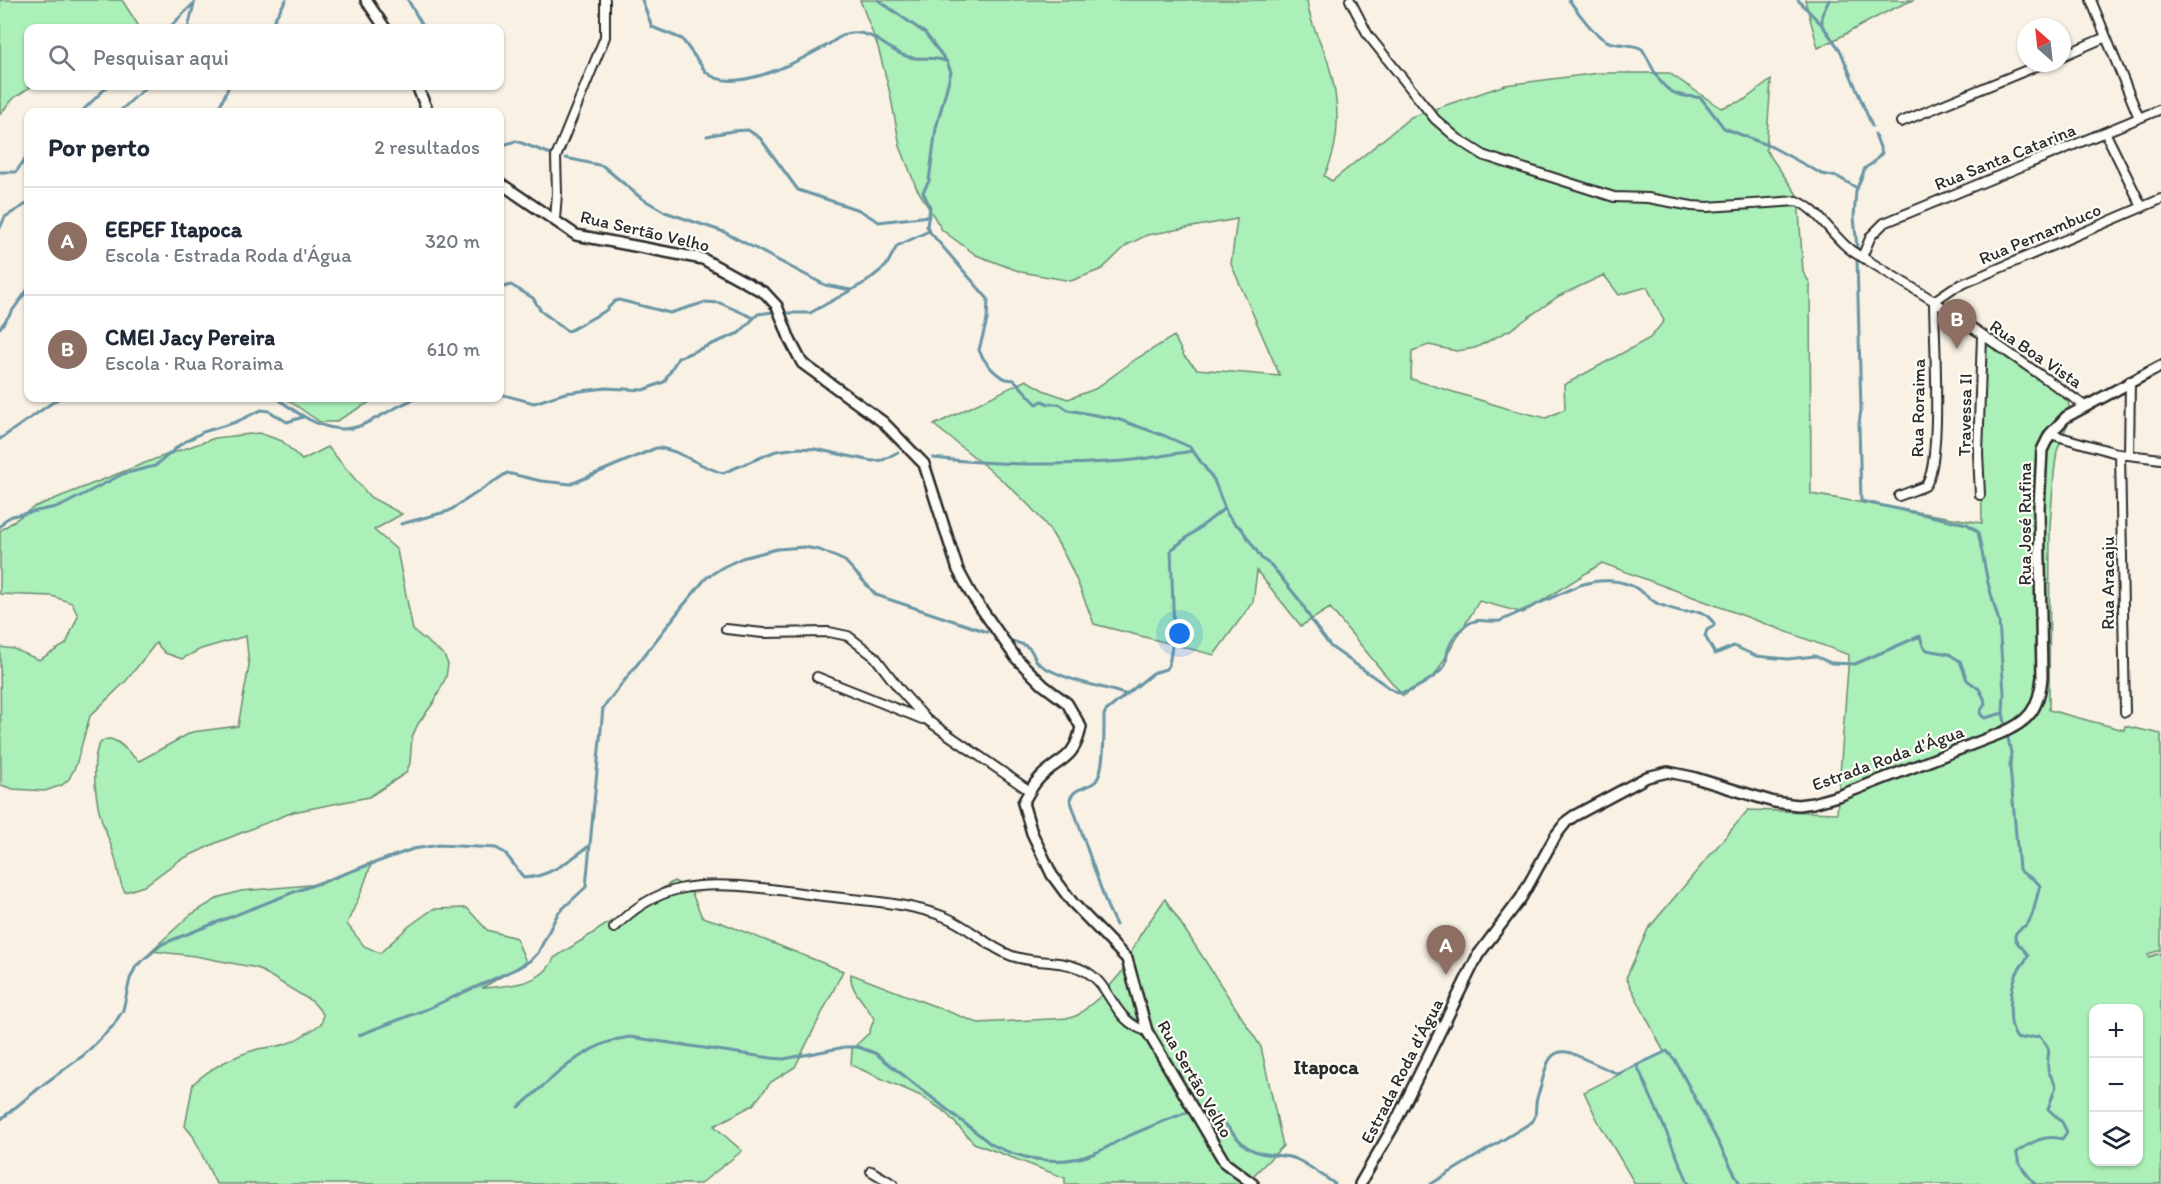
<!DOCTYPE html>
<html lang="pt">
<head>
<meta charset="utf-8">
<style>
  body { margin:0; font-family:Itim,sans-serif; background:#f2f2f3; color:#1f2937 }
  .controls { position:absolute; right:18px; bottom:18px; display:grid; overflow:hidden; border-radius:12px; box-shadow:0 2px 4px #0004 }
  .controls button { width:54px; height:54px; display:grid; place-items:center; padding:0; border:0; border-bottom:2px solid #e0e1e3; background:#fff; color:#1f2937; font:30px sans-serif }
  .compass { position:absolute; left:2017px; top:18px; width:54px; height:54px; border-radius:50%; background:#fff; box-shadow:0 2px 4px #0004; rotate:333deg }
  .you { position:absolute; left:1180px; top:634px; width:21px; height:21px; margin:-15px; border:4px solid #fff; border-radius:50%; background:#1a73e8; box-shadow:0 0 0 9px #1a73e833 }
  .badge { display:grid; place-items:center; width:39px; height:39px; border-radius:50%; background:#b45309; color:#fff; font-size:20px; font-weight:700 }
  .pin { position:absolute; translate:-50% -50px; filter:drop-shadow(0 2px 3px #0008) }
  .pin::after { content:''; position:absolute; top:32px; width:21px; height:18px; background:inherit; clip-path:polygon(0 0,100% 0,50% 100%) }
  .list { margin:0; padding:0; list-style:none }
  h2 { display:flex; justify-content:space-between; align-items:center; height:78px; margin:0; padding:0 24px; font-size:26px }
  h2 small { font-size:20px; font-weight:400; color:#747a83 }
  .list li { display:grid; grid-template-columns:39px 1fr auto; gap:18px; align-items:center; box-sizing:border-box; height:108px; padding:0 24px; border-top:2px solid #e0e1e3 }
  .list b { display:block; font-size:22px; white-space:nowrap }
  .list p { margin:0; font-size:20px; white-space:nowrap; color:#747a83 }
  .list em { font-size:20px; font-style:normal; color:#747a83 }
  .icon { flex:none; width:33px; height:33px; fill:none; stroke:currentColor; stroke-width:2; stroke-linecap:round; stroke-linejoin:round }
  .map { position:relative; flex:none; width:2161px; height:1184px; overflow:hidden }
  .search { position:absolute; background:#fff; box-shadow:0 2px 4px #0004; left:24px; top:24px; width:480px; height:66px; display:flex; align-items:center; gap:15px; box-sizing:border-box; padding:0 21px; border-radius:12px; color:#747a83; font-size:22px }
  .panel { position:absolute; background:#fff; box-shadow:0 2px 4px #0004; left:24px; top:108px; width:480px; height:294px; border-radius:12px }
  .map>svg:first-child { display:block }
  .green { fill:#abefb9; stroke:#6b8d72; stroke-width:1.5; fill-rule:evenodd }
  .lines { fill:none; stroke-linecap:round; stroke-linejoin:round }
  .stream { stroke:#6995a4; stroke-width:3 }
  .minor-casing { stroke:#2b2b2b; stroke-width:12 }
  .tertiary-casing { stroke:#2b2b2b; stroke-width:14 }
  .minor { stroke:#fdfcf7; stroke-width:8 }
  .tertiary { stroke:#fdfcf7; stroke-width:9 }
  .labels { text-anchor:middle; stroke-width:4.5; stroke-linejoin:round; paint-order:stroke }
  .street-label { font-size:18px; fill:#2b2b2b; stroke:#fdfcf7 }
  .neighbourhood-label { font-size:20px; font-weight:bold; fill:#2b2b2b; stroke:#fdfcf7 }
</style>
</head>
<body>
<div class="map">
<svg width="2161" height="1184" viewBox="0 0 2161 1184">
  <rect width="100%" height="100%" fill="#f8f1e4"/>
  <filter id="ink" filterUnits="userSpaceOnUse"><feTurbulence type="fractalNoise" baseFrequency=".0167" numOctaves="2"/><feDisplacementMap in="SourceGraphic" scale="12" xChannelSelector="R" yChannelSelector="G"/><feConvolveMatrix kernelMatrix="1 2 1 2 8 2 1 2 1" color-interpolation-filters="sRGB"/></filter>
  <g filter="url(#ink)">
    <path class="green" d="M0,0H122L140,28H28V86H32L14,98L0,114Z
      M860,0H1307C1309,22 1321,41 1328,62C1339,99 1342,141 1324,176L1332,181L1411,117L1505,85L1599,73H1669L1721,108L1744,100L1771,80L1766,150L1798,196L1803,272L1810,283L1811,494L1982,523L1979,340L2033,370L2068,402L2071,415L2057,451L2054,473L2050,526L2049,710L2124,730L2125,726L2161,734V950L2148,954L2149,957L2161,953V1184H1635L1599,1123L1584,1092L1664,1052L1626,978L1648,929L1748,810L1837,813L1849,655L1602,563L1523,613L1479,601L1434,677L1403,696L1330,608L1301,626L1257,571L1253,602L1214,655L1094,624C1082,593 1071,563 1053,535C1028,496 971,455 934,425L1026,380L1043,390L1068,399L1095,389L1136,359L1174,336L1184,356L1197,369L1280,376L1231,264L1237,219L1147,235L1127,245L1102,269L1071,281L1021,272L976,255L942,230L916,187L900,146L890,93L878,47ZM1604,275L1619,295L1647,287L1664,321L1650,338L1564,385L1565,409L1546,418L1509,409L1411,379L1412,351L1429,345L1456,351L1475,348L1510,330L1559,296ZM2094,1008H2138V1162H2094Z
      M1805,0H1914C1880,12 1851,33 1818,48Z
      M285,398H377L335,422H320Z
      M259,433L282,441L302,460L328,447L370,497L402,514L374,530L397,550L413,630L444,655L448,664L446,677L434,702L418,724L412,737L410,763L406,773L369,797L293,812L216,843L178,861L144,886L125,892C119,883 120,876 117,866C114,848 104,831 100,814C96,800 86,737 110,739C120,740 130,755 139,761L192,732L238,726L249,666L246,636L201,649L182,659L165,653L156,643L126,681L90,716L76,765L69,779L62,785L45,791L13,789L1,785L0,647L14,649L39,660L66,644L78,616L72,603L52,596L0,594V531L34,507L155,459L215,438Z
      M372,862L362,890L347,924L364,946L380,953L408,927L433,909L467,908L487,930L516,938L526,962L482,988C508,986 543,985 554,958L674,881L691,891L702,917L722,923L843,971L795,1067L771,1082L753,1105L714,1126L742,1151L700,1184H216L193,1136L185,1126L193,1084C211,1067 234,1056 258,1049C267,1047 277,1047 286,1044C299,1039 311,1031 322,1023L323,1014L313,1002L257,968L195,956L151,951L190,915L220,897L241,891L321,884Z
      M1165,899L1261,1047L1283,1146L1245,1184H1065V1178L974,1143L944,1111L921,1096L851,1065L852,1049L869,1033L874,1019C867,1004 849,991 851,974L978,1023L1070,1018L1078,1015L1102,995L1121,973L1140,935Z"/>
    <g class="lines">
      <path class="stream" d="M408,0L424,28
        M642,0L652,27L682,39L706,72C732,96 797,62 822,48C831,44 841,34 850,33C875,30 888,52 909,57C920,60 934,56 945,61
        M878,0L925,33L947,62L951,72L936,128L929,181L923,192L930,207L927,226L929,231L988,299L987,320L979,350C983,360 994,374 1004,378C1007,380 1011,379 1014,380C1017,382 1031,399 1037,404L1042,401L1049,404H1059L1068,410L1117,419L1165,436L1190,447L1214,480L1227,514L1234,523L1241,528L1262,559L1271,565L1301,602L1313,623L1331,647L1391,689C1392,690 1397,692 1399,693C1410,694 1437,676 1443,668C1448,662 1446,656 1448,650C1451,640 1459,630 1468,624C1479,617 1489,623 1500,621L1580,585C1598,579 1622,578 1639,590C1646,594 1651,600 1658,604C1665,606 1678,612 1686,612C1701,611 1703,610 1714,623V626L1707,630L1705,636L1715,654L1734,646L1756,656L1788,659L1815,656L1831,663L1855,664L1920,636L1923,646L1927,650L1949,654L1960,661L1967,680L1979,689L1984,698L1985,704L1980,712L1982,716L1985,718L2003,713
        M1569,0C1578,12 1595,37 1609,42C1620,46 1631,43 1642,49C1653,65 1657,87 1677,94C1684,97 1694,96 1701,98L1724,128L1772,147L1822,174L1838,177L1857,188
        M1798,0L1822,25L1840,50L1872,126
        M1822,23V15L1829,0
        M169,28L193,4
        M188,28L195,0
        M269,28L286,0
        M81,112L108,86
        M119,112L147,86
        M217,112L229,86
        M707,136L732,131L748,130L760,138L798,190L859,210L879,222L929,216
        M500,146L516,141L551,154
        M566,158L603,166L641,198L665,212L724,232L825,285L851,290
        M0,172H16L28,155
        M0,228L5,217L28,203
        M1857,248L1854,217L1856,191L1865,168L1873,163L1882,153L1875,134
        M1857,259L1861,410L1859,424L1861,501L1967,524L1978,532L1988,583L1999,622L2004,693L2003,713L2011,753L2010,767L2019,869C2024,877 2035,876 2040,886C2036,896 2035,914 2028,923C2024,928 2016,929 2015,936C2015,945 2026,949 2028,956C2025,962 2020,967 2017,973C2010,988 2006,1027 2018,1039L2039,1036C2055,1053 2046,1050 2048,1068C2048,1074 2054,1080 2056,1086L2048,1109L2062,1122L2067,1132L2062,1139C2045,1134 2032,1142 2017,1152C2016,1163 2028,1175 2035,1184
        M500,288L511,285L533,298L541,311L567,331L571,330L605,311L615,301L619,300L670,313L706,302L720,303L754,318
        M788,313H810L866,282L886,266L897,246L929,231
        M0,328L28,289
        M500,394L534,403L565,393L606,388L643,390L664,382L678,358L739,333L758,314L773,312
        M277,398C300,416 332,438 362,425C381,417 398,405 417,398
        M0,439L59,398
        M933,458C997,465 1060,466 1124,461C1147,459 1170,454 1193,451
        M401,524L449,511L507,473L541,481L571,484L656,448C672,446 704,469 723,473L776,451L799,448L815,449L872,461L883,460L898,452
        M0,527L5,520L12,516L61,506L123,474L155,466L181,444L203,432L236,422L261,410L269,411L287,422L303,417
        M1009,640C1014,642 1026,644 1030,649C1036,656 1032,660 1044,667C1070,682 1099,685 1127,695
        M1116,925L1107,906L1070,799C1074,787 1088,789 1096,781C1105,770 1104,730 1104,715L1106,711L1153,673L1166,669L1169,665L1174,634L1171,550L1225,508
        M359,1035L427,1009L518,968L531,960L538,953L558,913L586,887L603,708L682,607L706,578L723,567L742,558L777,549L804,547L820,550L845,561L876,595L987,632
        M1637,1065L1689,1184
        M519,1107C552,1079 585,1042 630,1037L771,1058L784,1059L845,1047H858L875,1053L991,1144C1021,1160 1062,1167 1095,1153C1105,1149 1114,1143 1124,1138C1144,1129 1164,1121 1185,1113
        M1197,1109C1221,1107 1229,1135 1247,1147C1263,1158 1280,1153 1296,1159C1309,1165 1323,1176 1335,1184
        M0,1120L44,1084L84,1055L113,1026L123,1010L130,979L136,966L162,944L294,892L413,849L440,845L496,848L505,853L524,878C549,877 569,861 589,846
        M1431,1184L1532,1122C1537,1116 1535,1112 1536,1104C1536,1099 1539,1092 1541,1086C1545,1070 1548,1046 1571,1053L1618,1074L1667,1051L1675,1060L1740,1184"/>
      <defs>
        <path id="minor" d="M1350,0L1368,35L1435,119L1458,139L1485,156L1614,197L1648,198L1692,206L1707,207L1797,201C1822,211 1835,244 1862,257
          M2091,0L2139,118
          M2062,56L2106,37
          M1901,122L2044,63
          M2105,132L2142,207
          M555,220L557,193L556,157L605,37V0
          M2085,406L1934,301L1862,257L1871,236L1884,223L2161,109
          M2050,434L2120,454L2161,459
          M2120,454L2125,712
          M2129,455L2130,381
          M1980,495L1978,453L1982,336
          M1899,496L1925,486C1943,466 1934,334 1934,301L1953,288L2161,199
          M726,629L763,633L829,632L848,636L875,657L901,691L927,720L1030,791
          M817,677L922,719
          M614,928C632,909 653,895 679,889C721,879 781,891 824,896C864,901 907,902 945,917C969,926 987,947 1012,956C1034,964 1061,959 1083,970C1112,983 1111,1021 1147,1031
          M871,1171L893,1184"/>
        <path id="tertiary" d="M366,0L385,28
          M417,86L428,112
          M500,183L576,235L703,259L765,293L777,306L790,340L802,363L883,422L924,464L958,570L971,594L1016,658L1043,685L1067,703L1081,727C1074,764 1055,758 1036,782C1031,788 1027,796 1023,803L1032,833L1052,875L1072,902L1127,959L1147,1031L1225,1163L1253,1184
          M1360,1184L1393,1127L1478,955L1521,898L1556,835L1567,821L1574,816L1647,777L1668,772L1692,777L1774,802L1798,805L1813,803L1841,795L1999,734C2029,722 2039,709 2042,677L2039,508L2042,450L2050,434L2066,417L2161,366"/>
      </defs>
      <use href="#minor" class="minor-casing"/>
      <use href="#tertiary" class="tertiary-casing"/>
      <use href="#minor" class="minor"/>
      <use href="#tertiary" class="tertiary"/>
    </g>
  </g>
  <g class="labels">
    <g class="street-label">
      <text transform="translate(2005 157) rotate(-22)" y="6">Rua Santa Catarina</text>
      <text transform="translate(645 231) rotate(13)" y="6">Rua Sertão Velho</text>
      <text transform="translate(2040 234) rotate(-23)" y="6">Rua Pernambuco</text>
      <text transform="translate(2036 354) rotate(34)" y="6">Rua Boa Vista</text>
      <text transform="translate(1918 408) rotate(-89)" y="6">Rua Roraima</text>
      <text transform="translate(1965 415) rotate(-89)" y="6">Travessa II</text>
      <text transform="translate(2025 524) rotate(-90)" y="6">Rua José Rufina</text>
      <text transform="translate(2108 583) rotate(-90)" y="6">Rua Aracaju</text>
      <text transform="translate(1888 758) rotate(-20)" y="6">Estrada Roda d'Água</text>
      <text transform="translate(1402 1071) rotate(-63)" y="6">Estrada Roda d'Água</text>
      <text transform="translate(1195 1079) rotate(60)" y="6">Rua Sertão Velho</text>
    </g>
    <g class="neighbourhood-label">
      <text x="1326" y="1074">Itapoca</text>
    </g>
  </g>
</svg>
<div class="controls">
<button>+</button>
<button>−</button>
<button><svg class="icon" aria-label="layers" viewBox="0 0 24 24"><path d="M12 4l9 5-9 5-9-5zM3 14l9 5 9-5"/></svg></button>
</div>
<svg class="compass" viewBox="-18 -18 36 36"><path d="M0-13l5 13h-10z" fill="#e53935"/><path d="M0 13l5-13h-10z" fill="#747a83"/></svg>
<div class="you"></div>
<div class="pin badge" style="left:1446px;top:975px;background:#8d6e63">A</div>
<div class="pin badge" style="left:1957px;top:349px;background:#8d6e63">B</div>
<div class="search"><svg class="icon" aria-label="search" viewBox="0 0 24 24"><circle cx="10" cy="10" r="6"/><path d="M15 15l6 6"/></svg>Pesquisar aqui</div>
<section class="panel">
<h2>Por perto<small>2 resultados</small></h2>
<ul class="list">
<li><span class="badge" style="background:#8d6e63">A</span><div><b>EEPEF Itapoca</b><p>Escola · Estrada Roda d'Água</p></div><em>320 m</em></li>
<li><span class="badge" style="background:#8d6e63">B</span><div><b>CMEI Jacy Pereira</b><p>Escola · Rua Roraima</p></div><em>610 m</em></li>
</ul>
</section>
</div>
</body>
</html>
